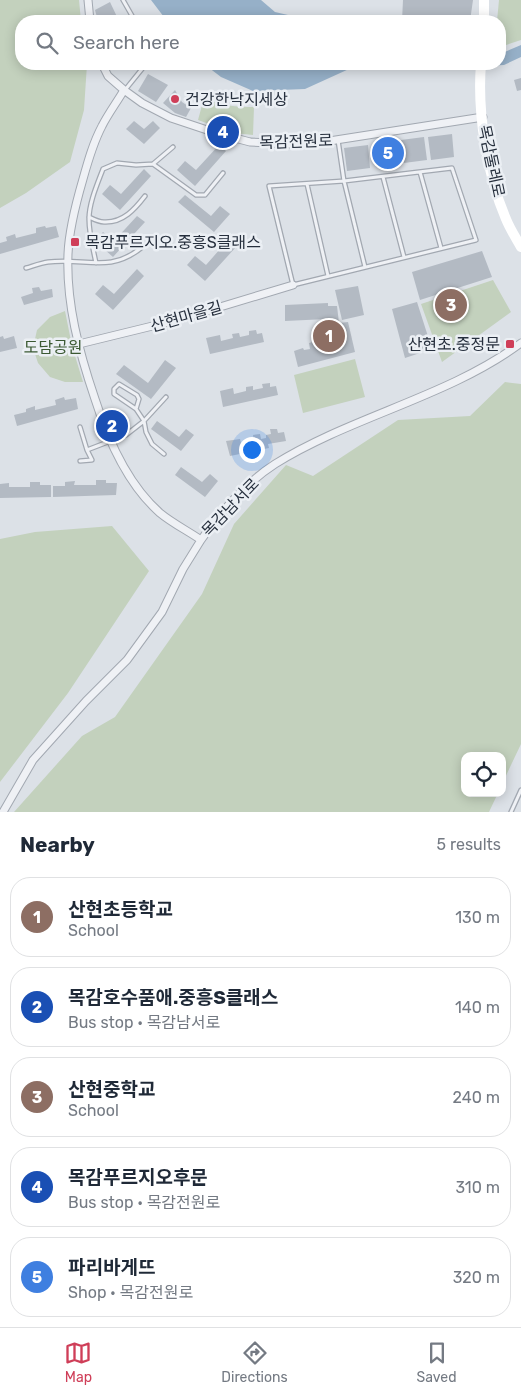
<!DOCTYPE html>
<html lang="en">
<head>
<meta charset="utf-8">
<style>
  body { margin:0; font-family:Rubik,"Noto Sans KR",sans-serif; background:#f2f2f3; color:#1f2937 }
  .controls { position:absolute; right:15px; bottom:15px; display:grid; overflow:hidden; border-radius:10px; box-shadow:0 2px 12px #0003 }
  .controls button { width:45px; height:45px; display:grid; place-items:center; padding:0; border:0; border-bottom:1px solid #e0e1e3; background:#fff; color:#1f2937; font:25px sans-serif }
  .you { position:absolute; left:251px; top:449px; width:18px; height:18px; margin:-12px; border:4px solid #fff; border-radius:50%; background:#1a73e8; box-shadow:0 0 0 8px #1a73e833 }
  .badge { display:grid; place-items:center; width:32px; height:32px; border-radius:50%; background:#cf3e58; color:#fff; font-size:16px; font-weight:700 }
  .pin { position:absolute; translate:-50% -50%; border:2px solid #fff; box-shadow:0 1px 5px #0006 }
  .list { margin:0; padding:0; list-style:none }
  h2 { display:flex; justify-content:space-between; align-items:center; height:65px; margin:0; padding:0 20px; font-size:21px }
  h2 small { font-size:16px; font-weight:400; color:#747a83 }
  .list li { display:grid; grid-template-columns:32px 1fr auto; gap:15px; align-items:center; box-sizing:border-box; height:80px; margin:0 10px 10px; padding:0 10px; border:1px solid #e0e1e3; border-radius:20px }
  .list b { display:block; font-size:19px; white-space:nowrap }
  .list p { margin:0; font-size:16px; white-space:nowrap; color:#747a83 }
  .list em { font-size:16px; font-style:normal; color:#747a83 }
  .icon { flex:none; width:28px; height:28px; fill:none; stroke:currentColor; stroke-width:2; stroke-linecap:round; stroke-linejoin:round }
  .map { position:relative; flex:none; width:521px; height:812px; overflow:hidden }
  .search { position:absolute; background:#fff; box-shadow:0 2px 12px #0003; left:15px; right:15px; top:15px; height:55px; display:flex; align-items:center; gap:12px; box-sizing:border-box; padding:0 18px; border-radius:20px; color:#747a83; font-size:19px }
  .sheet { height:515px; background:#fff }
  nav { display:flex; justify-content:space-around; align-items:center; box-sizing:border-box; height:70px; border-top:1px solid #e0e1e3; background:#fff; font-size:14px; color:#747a83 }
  nav a { display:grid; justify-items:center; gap:2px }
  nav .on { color:#cf3e58 }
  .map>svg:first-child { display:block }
  .green { fill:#c3d1bd }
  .water { fill:#96b0c8 }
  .building { fill:#b3bac3 }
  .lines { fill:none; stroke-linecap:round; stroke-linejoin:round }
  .lane-casing { stroke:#a2a8b1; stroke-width:5.5 }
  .street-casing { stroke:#a2a8b1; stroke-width:9 }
  .lane { stroke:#eff1f5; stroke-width:3 }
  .street { stroke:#eff1f5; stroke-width:7 }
  .secondary { stroke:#fff; stroke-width:10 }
  .poi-dot { fill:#cf3e58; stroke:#ebeff4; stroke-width:2 }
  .labels { text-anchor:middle; stroke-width:5; stroke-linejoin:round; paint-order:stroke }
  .poi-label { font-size:16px; fill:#262f3d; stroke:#ebeff4; text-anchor:start }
  .street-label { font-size:16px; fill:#262f3d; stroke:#ebeff4 }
  .park-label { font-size:16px; fill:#3b5933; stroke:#ebeff4 }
</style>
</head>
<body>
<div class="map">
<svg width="521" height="812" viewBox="0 0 521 812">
  <rect width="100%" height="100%" fill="#dce1e7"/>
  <path class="green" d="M0,0H79L81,21H21V64H87L84,110L70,162L26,193L0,208Z
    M499,0H521V40L500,47V21H497Z
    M204,98C221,106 236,107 254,107L253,135L234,133L198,120Z
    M493,280L511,312L442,362L421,304Z
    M65,311L72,346L83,382H65L50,377L38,363L33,348L37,330L50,317Z
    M355,359L365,397L303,413L294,375Z
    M505,382L521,384V744L502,784V756H465V793H498L489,812H14L82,736L115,717L202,594L234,524L286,465L313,476L398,420L470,416Z
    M112,526L149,571L68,693L0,782V539L35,532Z"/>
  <path class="water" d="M151,0H261L275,12L314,21H167Z
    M521,45V57L504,65L463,67L349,69L305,89L253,91L221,77L204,64H500V54Z"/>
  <path class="building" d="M403,0H473L470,21H402Z
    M110,2L119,21H98L95,10Z
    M148,74L168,85L156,102L138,91Z
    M521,78V90L517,91L514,80Z
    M175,90L182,102L191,108L186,117L175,113L163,103Z
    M134,121L144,129L153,121L160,128L144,144L126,129Z
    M452,134L454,157L431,160L428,137Z
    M424,137L427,160L404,163L401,140Z
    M396,141L399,164L376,167L373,144Z
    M219,145L226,151L195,186L177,170L185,161L196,170Z
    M368,145L370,168L347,171L344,148Z
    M144,169L151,176L120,210L102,194L110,185L121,194Z
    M185,195L211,216L220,206L230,214L214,232L178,202Z
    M137,216L145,222L113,257L95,241L103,232L114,241Z
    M45,226L46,228L56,226L59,237L0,254V243L7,241L6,237L15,234L16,238L36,233V228Z
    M228,240L236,247L205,281L187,265L195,256L206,265Z
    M482,251L492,277L420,300L412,272Z
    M137,269L144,276L113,310L95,294L103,285L114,294Z
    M358,286L364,315L342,320L335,290Z
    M39,287L41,291L52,289L53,297L24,305L21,297L33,293L32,288Z
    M417,302L432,349L405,358L392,309Z
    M328,303V306H337L339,323L348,322L355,352L298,367L294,351L303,348L304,350L310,349L309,343L320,340L321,348L332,345L327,319L285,321V305Z
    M256,330L257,334L262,333L264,342L210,354L206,338L220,335L221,341L233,338L232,334L239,333L240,337L249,335V331Z
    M3,336L4,339L14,336L17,348L0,352V337Z
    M165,360L176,368L151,399L116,374L124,365L148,383Z
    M270,383V387L276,386L278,395L223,407L220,391L233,388L234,394L246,391V387L253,386V390L263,388L262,384Z
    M64,397L65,400L76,398L78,409L17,426L14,415L26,412V409L35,406V410L56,405L55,400Z
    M157,421L179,437L186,429L194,435L181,451L151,429Z
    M270,429H277L278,433L284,432L286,441L268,444L269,448L230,456L226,441L240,439L241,443L254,441L253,435L260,434L261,439L266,438V435L271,434Z
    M181,467L202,482L210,474L218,481L205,497L175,475Z
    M96,480H106V483H117L116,495L53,497V486H65V482L75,481L74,485H96Z
    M30,482H40V485H51V497L0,498V484L9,483V487H30Z"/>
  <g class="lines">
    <defs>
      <path id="lane" d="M123,0L135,21
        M125,90L146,64
        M338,140L344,181L365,267
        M153,164L196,195H205L223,173
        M452,168L476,240L293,285L269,186L344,181Z
        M420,172L441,248
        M383,177L404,257
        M307,184L328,276
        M89,217C93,219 99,222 104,222C123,223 135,209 145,196
        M96,263C93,248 89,234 89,219C89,203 97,185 103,169L117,163L136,165L153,164L173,147
        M26,268C33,266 41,263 48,262C84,257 109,274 141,248
        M136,409L139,399L137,395L119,384L114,389V394L136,409L144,421L146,432L152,444L164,454
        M80,427L87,450L126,435L144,421L166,397
        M80,461L92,460L87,450
        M511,812L521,790"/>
      <path id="street" d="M88,0L90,21
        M102,64L108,76L124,90L142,103L171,118L216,133L250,142L291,144L323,142L483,117
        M124,90C117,102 108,114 102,126C93,143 88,161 83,179C76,203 69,229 68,254C66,303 79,352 95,399C108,440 127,484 160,513C172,523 188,531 201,540C220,513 247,482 275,464C352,416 448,397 521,343
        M79,344L177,320L293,285
        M3,812L33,760L86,701L127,660L162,612L183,569L201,540"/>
    </defs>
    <use href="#lane" class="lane-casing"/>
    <use href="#street" class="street-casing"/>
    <use href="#lane" class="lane"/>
    <use href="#street" class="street"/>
    <path class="secondary" d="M484,0V21
      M481,64C477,112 487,175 506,219C510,229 516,238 521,247"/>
  </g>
  <g class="poi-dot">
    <circle cx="175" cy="99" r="5"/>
    <rect x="70" y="237" width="10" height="10" rx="2.5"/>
    <rect x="505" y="339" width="10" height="10" rx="2.5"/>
  </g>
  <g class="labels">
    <g class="poi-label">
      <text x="185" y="105">건강한낙지세상</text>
      <text x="85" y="248">목감푸르지오.중흥S클래스</text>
      <text x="500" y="350" text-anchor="end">산현초.중정문</text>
    </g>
    <g class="street-label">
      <text transform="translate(296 141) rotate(-2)" y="6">목감전원로</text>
      <text transform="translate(492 161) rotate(78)" y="6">목감둘레로</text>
      <text transform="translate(186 316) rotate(-16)" y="6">산현마을길</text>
      <text transform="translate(230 507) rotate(-46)" y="6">목감남서로</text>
    </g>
    <g class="park-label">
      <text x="53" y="353">도담공원</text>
    </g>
  </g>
</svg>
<div class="controls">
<button><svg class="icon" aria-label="locate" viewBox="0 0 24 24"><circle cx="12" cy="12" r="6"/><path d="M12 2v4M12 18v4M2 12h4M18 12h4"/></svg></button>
</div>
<div class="you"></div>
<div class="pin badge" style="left:329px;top:336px;background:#8d6e63">1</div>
<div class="pin badge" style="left:112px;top:426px;background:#1a4fb4">2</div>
<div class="pin badge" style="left:451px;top:305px;background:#8d6e63">3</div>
<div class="pin badge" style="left:223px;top:132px;background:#1a4fb4">4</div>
<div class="pin badge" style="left:388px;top:153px;background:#3f7fe0">5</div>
<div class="search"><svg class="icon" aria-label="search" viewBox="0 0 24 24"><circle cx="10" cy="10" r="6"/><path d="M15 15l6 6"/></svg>Search here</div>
</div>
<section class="sheet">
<h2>Nearby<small>5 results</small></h2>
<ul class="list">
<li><span class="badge" style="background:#8d6e63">1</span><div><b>산현초등학교</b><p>School</p></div><em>130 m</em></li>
<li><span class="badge" style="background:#1a4fb4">2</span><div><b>목감호수품애.중흥S클래스</b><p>Bus stop · 목감남서로</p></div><em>140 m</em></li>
<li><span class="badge" style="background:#8d6e63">3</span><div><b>산현중학교</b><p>School</p></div><em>240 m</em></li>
<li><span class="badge" style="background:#1a4fb4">4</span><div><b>목감푸르지오후문</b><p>Bus stop · 목감전원로</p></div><em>310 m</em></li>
<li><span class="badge" style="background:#3f7fe0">5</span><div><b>파리바게뜨</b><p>Shop · 목감전원로</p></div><em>320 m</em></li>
</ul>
</section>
<nav>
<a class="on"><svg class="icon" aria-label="map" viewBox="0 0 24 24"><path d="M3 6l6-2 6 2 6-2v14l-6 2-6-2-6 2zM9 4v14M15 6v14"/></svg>Map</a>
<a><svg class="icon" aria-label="directions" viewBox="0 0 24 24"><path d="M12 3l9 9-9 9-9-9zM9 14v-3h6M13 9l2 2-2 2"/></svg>Directions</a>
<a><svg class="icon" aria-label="saved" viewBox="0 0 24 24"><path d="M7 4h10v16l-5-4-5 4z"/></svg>Saved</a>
</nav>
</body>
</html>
